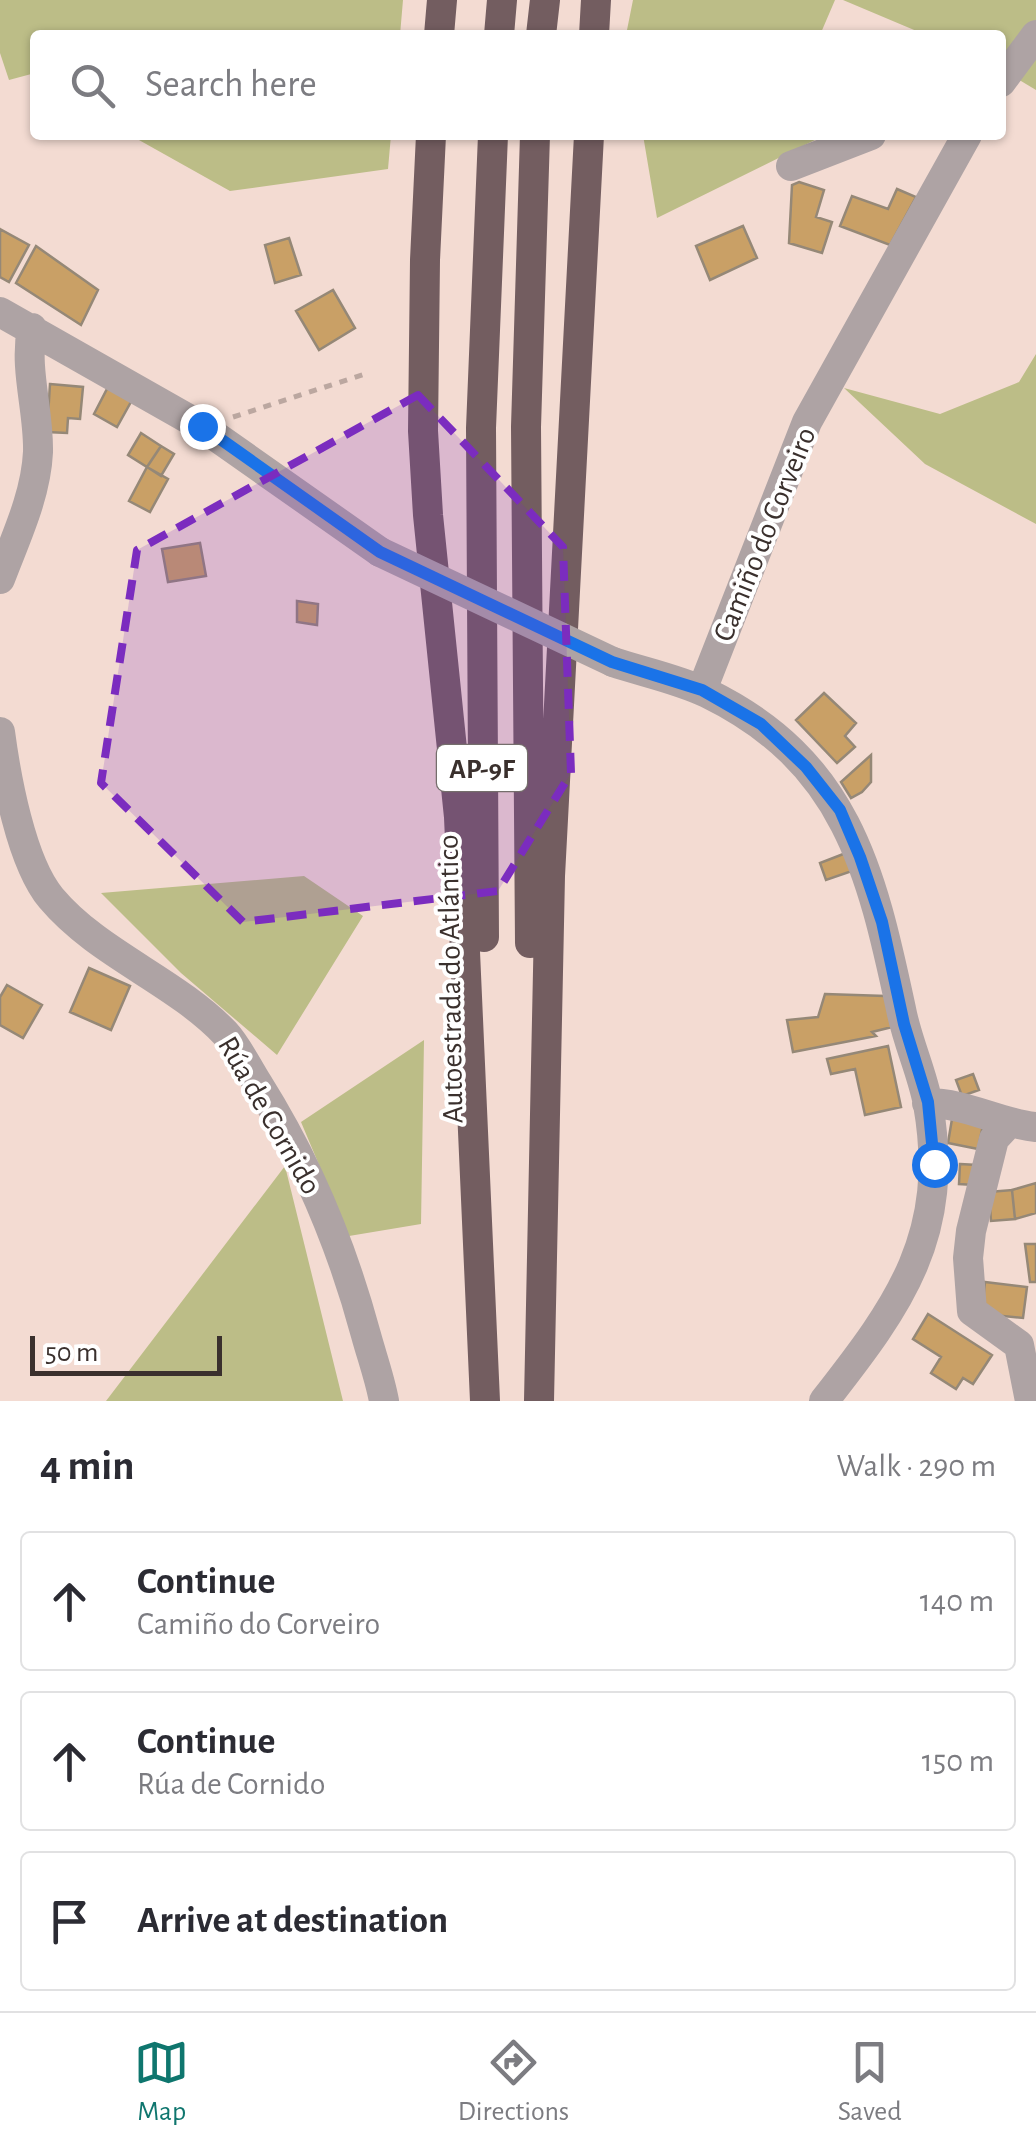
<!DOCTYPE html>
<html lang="en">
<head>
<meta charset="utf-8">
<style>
  body { margin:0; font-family:"Alegreya Sans",sans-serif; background:#f2f2f3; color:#2b2b33 }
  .scale { position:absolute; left:30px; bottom:25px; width:192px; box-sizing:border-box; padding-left:10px; border:5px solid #3a302d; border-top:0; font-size:28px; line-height:35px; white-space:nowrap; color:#3a302d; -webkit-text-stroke:8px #fff; paint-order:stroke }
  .stop { position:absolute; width:30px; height:30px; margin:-22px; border:8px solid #1a73e8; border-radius:50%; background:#fff }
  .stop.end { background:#1a73e8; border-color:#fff; box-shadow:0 2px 10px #0008 }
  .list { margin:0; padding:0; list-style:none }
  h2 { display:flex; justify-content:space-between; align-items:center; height:130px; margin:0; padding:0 40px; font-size:42px }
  h2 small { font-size:32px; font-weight:400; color:#7c7c81 }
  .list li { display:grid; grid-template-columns:65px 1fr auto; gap:30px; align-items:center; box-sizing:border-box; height:140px; margin:0 20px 20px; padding:0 20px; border:2px solid #e1e1e2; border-radius:10px }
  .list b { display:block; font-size:38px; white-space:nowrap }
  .list p { margin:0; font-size:32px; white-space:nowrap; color:#7c7c81 }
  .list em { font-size:32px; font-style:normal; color:#7c7c81 }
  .icon { flex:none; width:55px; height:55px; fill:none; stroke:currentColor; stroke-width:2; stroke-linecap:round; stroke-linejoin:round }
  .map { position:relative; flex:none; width:1036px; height:1401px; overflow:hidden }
  .search { position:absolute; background:#fff; box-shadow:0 2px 8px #0004; left:30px; right:30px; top:30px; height:110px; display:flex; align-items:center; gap:25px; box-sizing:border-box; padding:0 35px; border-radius:10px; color:#7c7c81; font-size:38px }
  .sheet { height:610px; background:#fff }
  nav { display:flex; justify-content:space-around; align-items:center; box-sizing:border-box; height:140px; border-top:2px solid #e1e1e2; background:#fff; font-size:28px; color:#7c7c81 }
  nav a { display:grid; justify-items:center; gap:5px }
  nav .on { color:#0f766e }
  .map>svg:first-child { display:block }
  .green { fill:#bcbd87 }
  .building { fill:#c9a066; stroke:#958877; stroke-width:2.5 }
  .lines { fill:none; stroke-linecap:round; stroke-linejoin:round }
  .path { stroke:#bba7a0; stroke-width:5; stroke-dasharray:8 8; stroke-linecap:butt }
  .minor { stroke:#aea3a4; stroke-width:30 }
  .highway { stroke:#735d60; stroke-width:30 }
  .minor-bridge { stroke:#aea3a4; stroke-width:30 }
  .route { stroke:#1a73e8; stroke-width:12 }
  .marked { fill:#7b2cbf; fill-opacity:0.2; stroke:#7b2cbf; stroke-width:8; stroke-dasharray:20 12; stroke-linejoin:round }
  .labels { text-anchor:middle; stroke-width:8; stroke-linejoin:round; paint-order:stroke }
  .shield { fill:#fff; stroke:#756e6c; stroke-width:2.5 }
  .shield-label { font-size:28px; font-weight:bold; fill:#3a302d }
  .street-label { font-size:30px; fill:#3a302d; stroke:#fff }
</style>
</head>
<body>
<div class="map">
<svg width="1036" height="1401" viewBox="0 0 1036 1401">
  <rect width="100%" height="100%" fill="#f3dbd2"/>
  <path class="green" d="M0,0H403L400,35H35V73L9,80L0,53Z
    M633,0H835L820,35H626Z
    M843,0H1036V90L1001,69V35H926Z
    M130,135H391L388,169L230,191Z
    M643,135H825L657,218Z
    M1036,354V524L925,464L844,388L940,414L1019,382Z
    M304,876L363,916L277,1055L181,973L101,893Z
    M424,1040L421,1224L349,1236L301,1122Z
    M285,1166L343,1401H106Z"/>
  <path class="building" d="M799,182L824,190L816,217L832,222L822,253L789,243L792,185Z
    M897,189L916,197L890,245L840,226L852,196L888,209Z
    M743,226L757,258L710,280L696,246Z
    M0,229L29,245L9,282L0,277Z
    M289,238L301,275L275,283L265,245Z
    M36,246L98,290L81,325L16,283Z
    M333,290L355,328L319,350L296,311Z
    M50,384L83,387L80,419L68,418L67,433L47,432Z
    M108,387L132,400L117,427L94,414Z
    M141,433L161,446L147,467L128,455Z
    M161,446L174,454L161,476L147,467Z
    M147,467L168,479L150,512L129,501Z
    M200,543L206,576L168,582L162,549Z
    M297,601L318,604L317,625L297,622Z
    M824,693L856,723L845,736L855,747L837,763L796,720Z
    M871,755V782L862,792L851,798L841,782Z
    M846,853L852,871L826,880L820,863Z
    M89,968L130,986L111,1030L70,1012Z
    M7,985L42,1005L23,1038L0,1025V997Z
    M825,994L885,996L892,1027L872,1032L876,1036L793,1052L787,1020L818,1017Z
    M888,1046L901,1107L865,1115L855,1069L831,1074L827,1059Z
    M973,1074L979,1090L962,1096L956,1080Z
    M952,1119L983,1125L978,1149L948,1143Z
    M960,1164L977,1165L974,1185L959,1184Z
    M1036,1183V1213L1015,1219L1012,1190Z
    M1012,1190L1015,1219L991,1221L989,1192Z
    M1025,1244H1036V1282H1030Z
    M985,1282L1027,1287L1023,1318L982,1314Z
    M928,1314L992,1355L973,1384L963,1378L956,1389L931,1373L941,1357L913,1339Z"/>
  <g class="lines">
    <path class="path" d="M233,417L368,373"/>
    <path class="minor" d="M1001,82L1036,35
      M791,166L871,135
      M0,312L201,426L380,552
      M0,579C15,539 36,496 38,452C39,410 24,370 32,328
      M613,662C643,672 678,679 707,693C846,761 871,869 901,1009C907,1041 922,1072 928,1104C951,1235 900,1304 824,1401
      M702,690L807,422L967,135
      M0,732C6,777 21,862 51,898C98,954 174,980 225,1033C238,1047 247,1067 258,1084C307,1162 342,1246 366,1335C372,1357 380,1379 384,1401
      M927,1103C966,1103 998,1123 1036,1127
      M1008,1124L994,1139L971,1231L968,1258L972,1311L1019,1345L1030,1401"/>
    <path class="highway" d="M439,35L442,0
      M499,35L502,0
      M541,35L545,0
      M594,35L596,0
      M431,135L425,260L423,431L428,515L459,817L485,1401
      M484,937L481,428L493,135
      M530,943L526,427L535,135
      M539,1401L550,876L589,135"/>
    <path class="minor-bridge" d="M380,552L613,662"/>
  </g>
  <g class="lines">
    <path class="route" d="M202,426L380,552L612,662L702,690L761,724L806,767L840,810L860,857L882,922L904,1024L928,1102L934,1164"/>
  </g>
  <path class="marked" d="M418,395L563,547L571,773L498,891L243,922L101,783L137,550Z"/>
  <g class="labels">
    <rect class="shield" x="437" y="745" width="90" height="46" rx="8"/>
    <g class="shield-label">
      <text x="482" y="778">AP-9F</text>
    </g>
    <g class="street-label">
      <text transform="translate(764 534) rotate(-68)" y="10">Camiño do Corveiro</text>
      <text transform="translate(450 979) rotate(-91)" y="10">Autoestrada do Atlántico</text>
      <text transform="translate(270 1115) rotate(60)" y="10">Rúa de Cornido</text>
    </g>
  </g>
</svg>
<div class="scale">50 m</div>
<div class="stop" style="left:934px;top:1164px"></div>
<div class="stop end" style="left:202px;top:426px"></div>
<div class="search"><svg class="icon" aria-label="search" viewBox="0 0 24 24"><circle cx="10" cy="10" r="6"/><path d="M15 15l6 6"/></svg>Search here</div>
</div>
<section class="sheet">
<h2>4 min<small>Walk · 290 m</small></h2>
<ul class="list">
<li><svg class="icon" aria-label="ahead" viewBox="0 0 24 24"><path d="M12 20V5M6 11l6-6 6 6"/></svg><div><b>Continue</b><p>Camiño do Corveiro</p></div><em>140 m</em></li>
<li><svg class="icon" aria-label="ahead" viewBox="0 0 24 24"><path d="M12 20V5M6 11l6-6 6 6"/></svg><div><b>Continue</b><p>Rúa de Cornido</p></div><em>150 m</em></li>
<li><svg class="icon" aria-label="arrive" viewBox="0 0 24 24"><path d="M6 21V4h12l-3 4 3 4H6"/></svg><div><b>Arrive at destination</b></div></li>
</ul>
</section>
<nav>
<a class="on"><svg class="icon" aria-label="map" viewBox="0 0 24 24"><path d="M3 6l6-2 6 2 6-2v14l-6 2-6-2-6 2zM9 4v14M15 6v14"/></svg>Map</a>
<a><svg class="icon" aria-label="directions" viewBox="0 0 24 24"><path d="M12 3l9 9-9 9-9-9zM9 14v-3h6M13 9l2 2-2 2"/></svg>Directions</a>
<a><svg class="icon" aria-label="saved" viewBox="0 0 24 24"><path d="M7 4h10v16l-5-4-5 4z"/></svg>Saved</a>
</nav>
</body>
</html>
